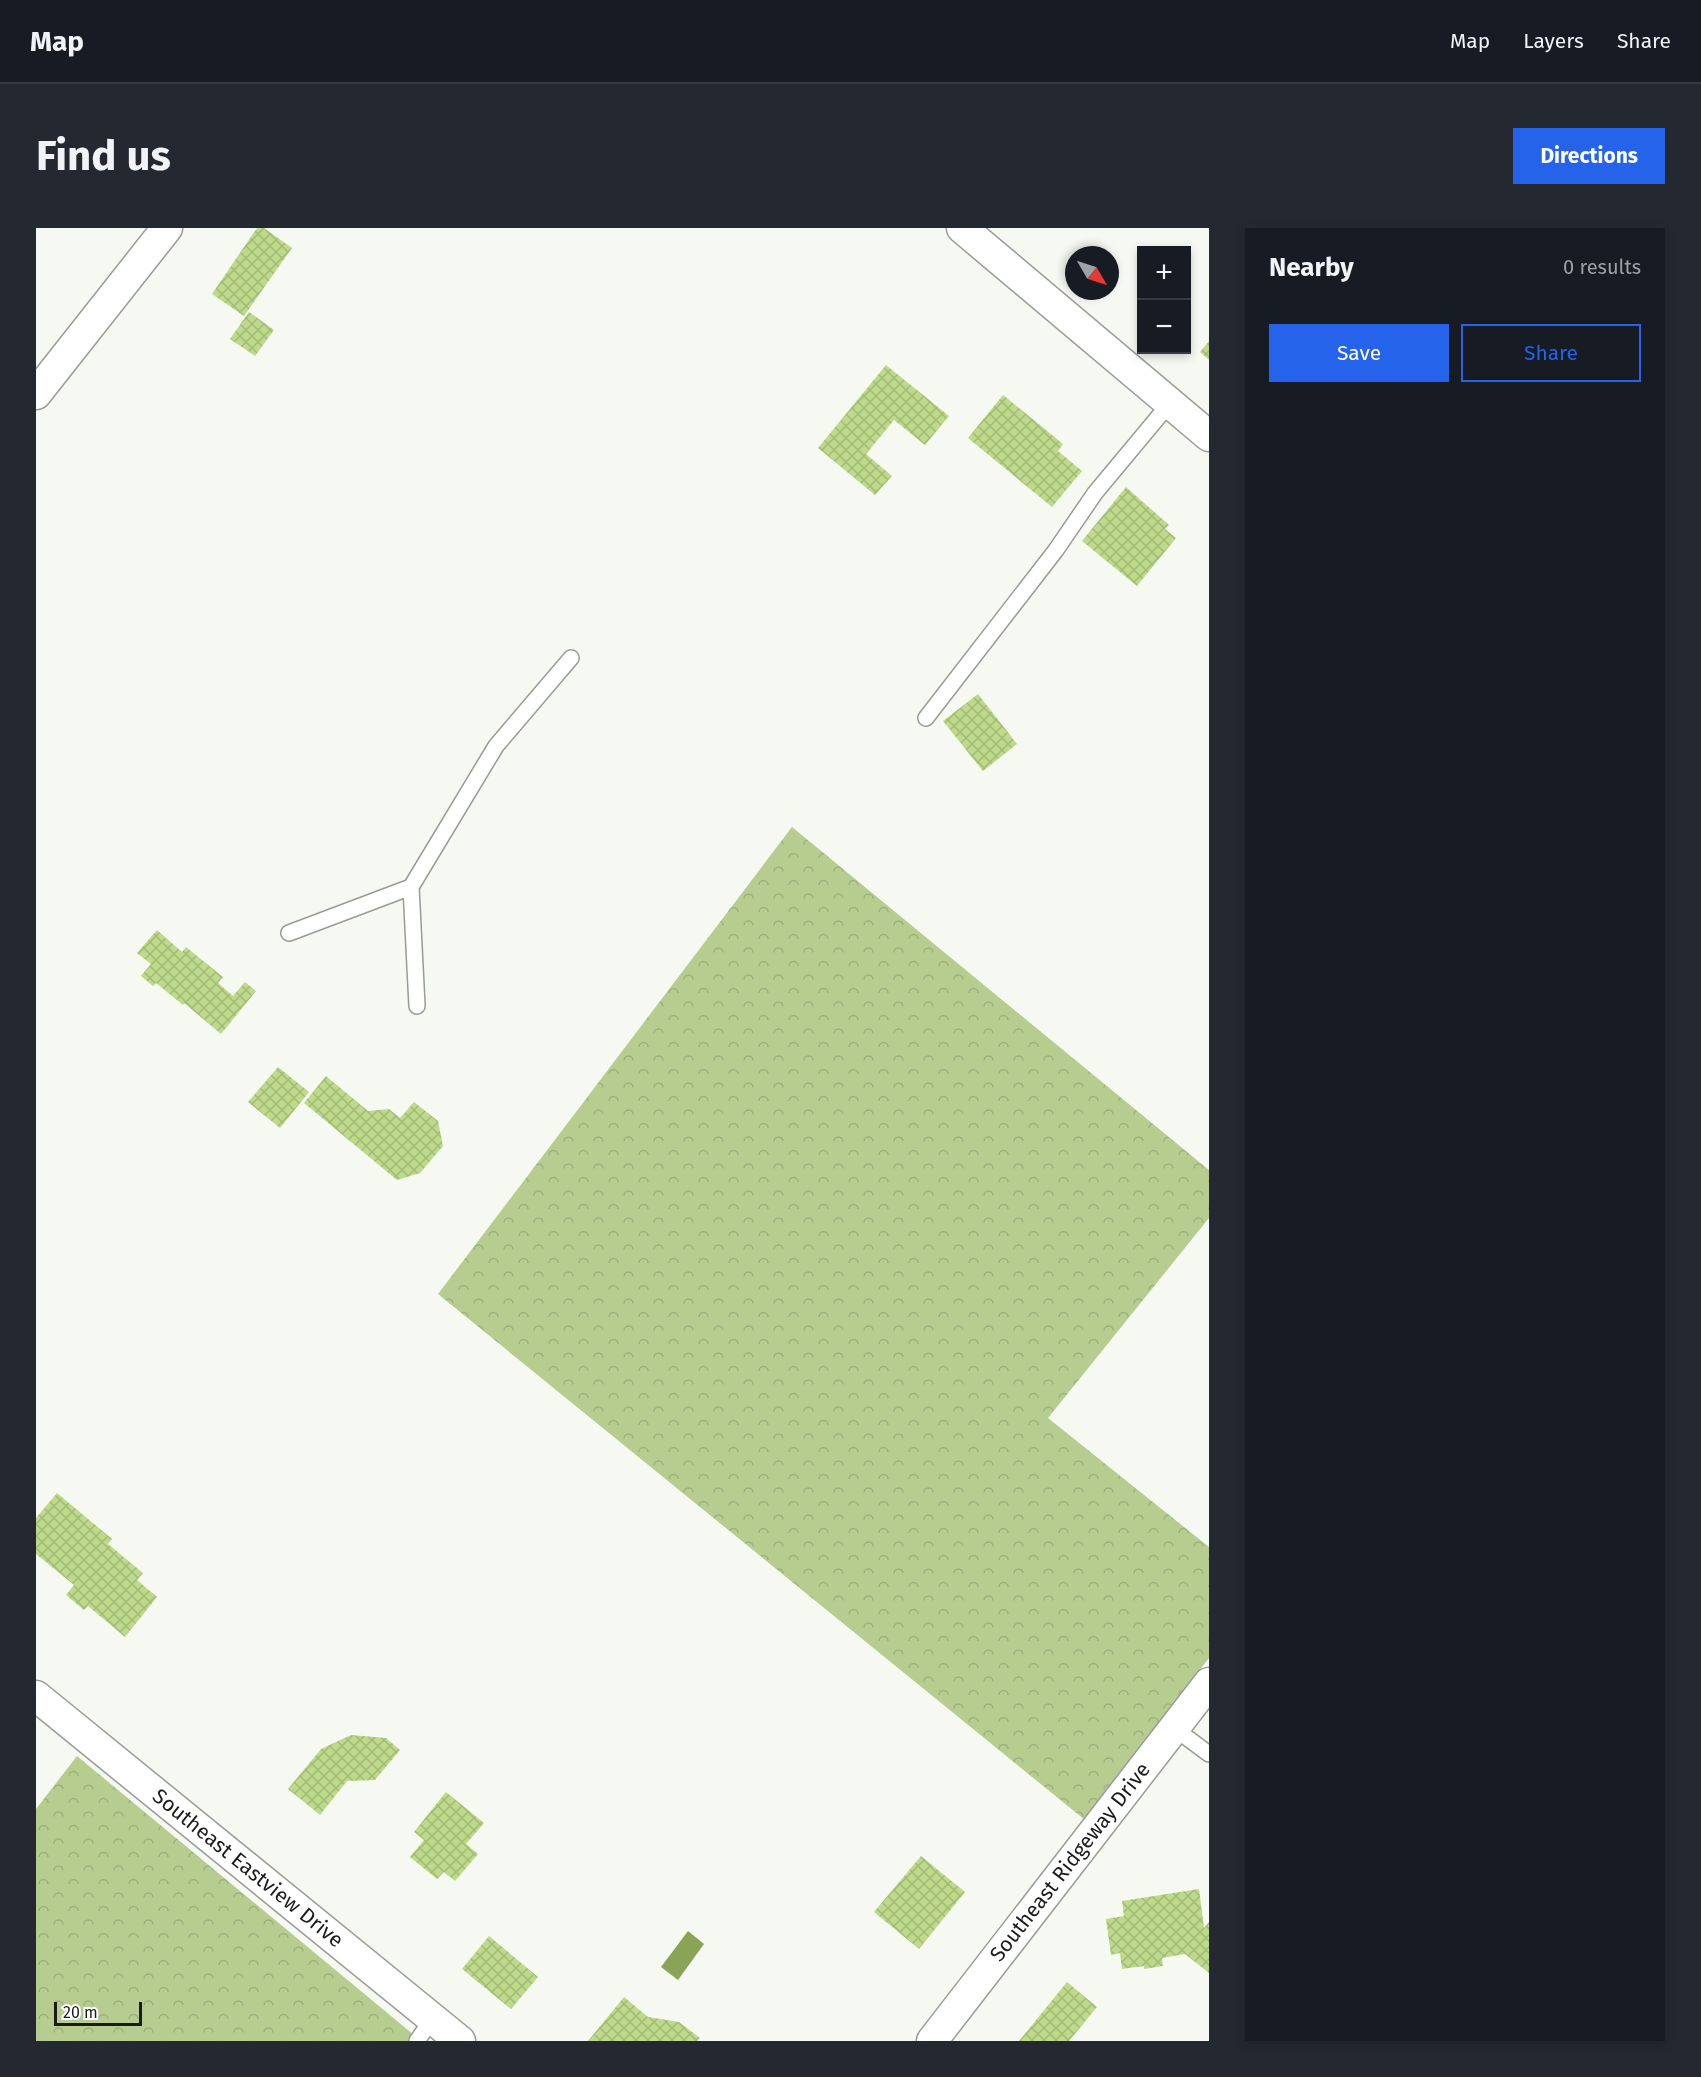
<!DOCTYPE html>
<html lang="en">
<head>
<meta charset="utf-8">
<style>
  body { margin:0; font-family:"Fira Sans",sans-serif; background:#242831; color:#f1f3f6 }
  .controls { position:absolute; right:18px; top:18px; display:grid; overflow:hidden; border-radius:0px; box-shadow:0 3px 9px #0003 }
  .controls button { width:54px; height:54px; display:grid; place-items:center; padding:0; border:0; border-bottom:2px solid #363941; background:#171b24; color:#f1f3f6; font:30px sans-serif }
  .compass { position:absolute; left:1029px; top:18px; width:54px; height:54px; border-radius:50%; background:#171b24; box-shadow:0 3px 9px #0003; rotate:129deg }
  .scale { position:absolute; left:18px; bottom:15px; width:88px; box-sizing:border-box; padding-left:6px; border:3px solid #1b1c1a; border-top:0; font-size:16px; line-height:21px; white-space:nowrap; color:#1b1c1a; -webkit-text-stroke:4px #fff; paint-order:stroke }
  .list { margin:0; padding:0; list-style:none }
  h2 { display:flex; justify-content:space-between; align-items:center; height:78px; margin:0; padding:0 24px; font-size:26px }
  h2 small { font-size:20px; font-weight:400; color:#9ea1a6 }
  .actions { display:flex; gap:12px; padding:18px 24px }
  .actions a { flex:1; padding:14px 0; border:2px solid #2563eb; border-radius:0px; text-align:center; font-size:21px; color:#2563eb }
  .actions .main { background:#2563eb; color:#fff }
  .map { position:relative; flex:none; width:1173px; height:1813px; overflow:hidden; border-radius:0px }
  header { display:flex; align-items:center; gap:36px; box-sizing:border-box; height:84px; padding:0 30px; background:#171b24; border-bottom:2px solid #363941 }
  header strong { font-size:28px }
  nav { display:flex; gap:33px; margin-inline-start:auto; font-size:21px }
  .intro { display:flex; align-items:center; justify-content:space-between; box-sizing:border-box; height:144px; padding:0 36px }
  h1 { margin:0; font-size:42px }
  .button { padding:15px 27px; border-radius:0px; background:#2563eb; color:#fff; font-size:21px; font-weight:700 }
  main { display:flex; gap:36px; padding:0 36px }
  aside { flex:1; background:#171b24; border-radius:0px; box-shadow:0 3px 9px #0003 }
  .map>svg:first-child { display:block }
  .forest { fill:url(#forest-crowns) }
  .water { fill:#89a456 }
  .building { fill:url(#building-cross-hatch) }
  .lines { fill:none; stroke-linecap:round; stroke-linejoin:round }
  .service-casing { stroke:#999b96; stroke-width:18 }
  .minor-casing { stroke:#999b96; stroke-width:33 }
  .service { stroke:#fff; stroke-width:15 }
  .minor { stroke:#fff; stroke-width:30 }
  .labels { text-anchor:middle; stroke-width:4.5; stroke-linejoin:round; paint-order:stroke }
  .street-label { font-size:21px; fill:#1b1c1a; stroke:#fff }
</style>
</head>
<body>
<header>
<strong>Map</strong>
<nav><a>Map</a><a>Layers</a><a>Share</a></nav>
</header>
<div class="intro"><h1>Find us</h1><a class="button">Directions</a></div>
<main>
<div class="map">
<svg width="1173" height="1813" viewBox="0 0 1173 1813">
  <defs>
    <pattern id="forest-crowns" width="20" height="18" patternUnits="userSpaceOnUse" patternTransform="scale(1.5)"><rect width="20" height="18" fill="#b7cd90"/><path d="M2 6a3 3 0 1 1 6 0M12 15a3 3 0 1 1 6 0" fill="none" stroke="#9daf7c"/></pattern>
    <pattern id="building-cross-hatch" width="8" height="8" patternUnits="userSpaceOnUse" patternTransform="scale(1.5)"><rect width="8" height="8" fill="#bdda8a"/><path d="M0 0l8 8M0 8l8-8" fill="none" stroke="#a2ba76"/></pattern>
  </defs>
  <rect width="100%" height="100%" fill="#f6f8f2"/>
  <path class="forest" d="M756,599L1173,942V990L1012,1190L1173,1319V1430L1049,1592L402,1066Z
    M41,1528L378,1807L373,1813H0V1581Z"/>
  <path class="water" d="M652,1703L668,1716L642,1752L625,1739Z"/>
  <path class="building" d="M221,0H228L256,20L208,88L176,66Z
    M213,84L238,102L219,128L194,111Z
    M1173,113V132L1164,124Z
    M850,137L913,188L889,217L858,192L830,226L856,248L839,267L782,220Z
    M967,167L1027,216L1022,223L1046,243L1016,279L932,210Z
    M1090,259L1133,297L1129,301L1140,310L1101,358L1046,313Z
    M942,466L981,516L947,543L907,493Z
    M121,702L146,724L150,719L187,749L182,755L197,768L209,754L220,763L185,806L148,775L147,777L120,755L117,758L105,748L115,736L101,725Z
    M242,839L273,864L244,900L212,874Z
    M290,848L332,883L353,881L364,890L378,874L402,893L407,918L384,945L361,952L268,875Z
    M21,1265L76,1311L72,1316L107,1345L101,1352L121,1369L89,1409L52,1378L48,1382L30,1367L38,1357L0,1326V1290Z
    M315,1507L350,1510L364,1522L339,1552L311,1553L284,1587L252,1561L285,1521Z
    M410,1564L448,1595L430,1616L442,1626L419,1653L408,1644L401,1651L374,1629L388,1612L378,1604Z
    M885,1628L929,1664L883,1721L838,1684Z
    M1163,1661L1168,1700L1173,1694V1745L1149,1726L1126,1730L1127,1738L1108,1741V1738L1086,1741L1084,1725L1075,1727L1070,1691L1088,1688L1086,1673Z
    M453,1708L502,1749L475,1781L426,1741Z
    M1031,1754L1061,1779L1033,1813H983Z
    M588,1769L612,1789L643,1794L664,1810L661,1813H552Z"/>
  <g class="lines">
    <defs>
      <path id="service" d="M890,490L1020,322L1059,265L1134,175
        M253,705L375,659
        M381,778L375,659L460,518L535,430
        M1138,1500L1173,1526
        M381,1813L397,1790"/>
      <path id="minor" d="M926,0L1173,208
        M0,166L131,0
        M0,1468L424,1813
        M896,1813L1173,1455"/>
    </defs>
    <use href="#service" class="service-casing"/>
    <use href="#minor" class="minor-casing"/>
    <use href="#service" class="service"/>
    <use href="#minor" class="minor"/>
  </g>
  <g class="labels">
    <g class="street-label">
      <text transform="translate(1034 1634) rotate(-52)" y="7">Southeast Ridgeway Drive</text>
      <text transform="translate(212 1640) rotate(39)" y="7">Southeast Eastview Drive</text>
    </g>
  </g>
</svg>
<div class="controls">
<button>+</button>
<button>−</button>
</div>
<svg class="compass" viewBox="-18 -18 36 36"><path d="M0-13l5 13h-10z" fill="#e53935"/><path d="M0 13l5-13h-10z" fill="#9ea1a6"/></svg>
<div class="scale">20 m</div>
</div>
<aside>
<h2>Nearby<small>0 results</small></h2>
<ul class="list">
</ul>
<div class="actions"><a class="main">Save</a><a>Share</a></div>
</aside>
</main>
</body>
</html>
